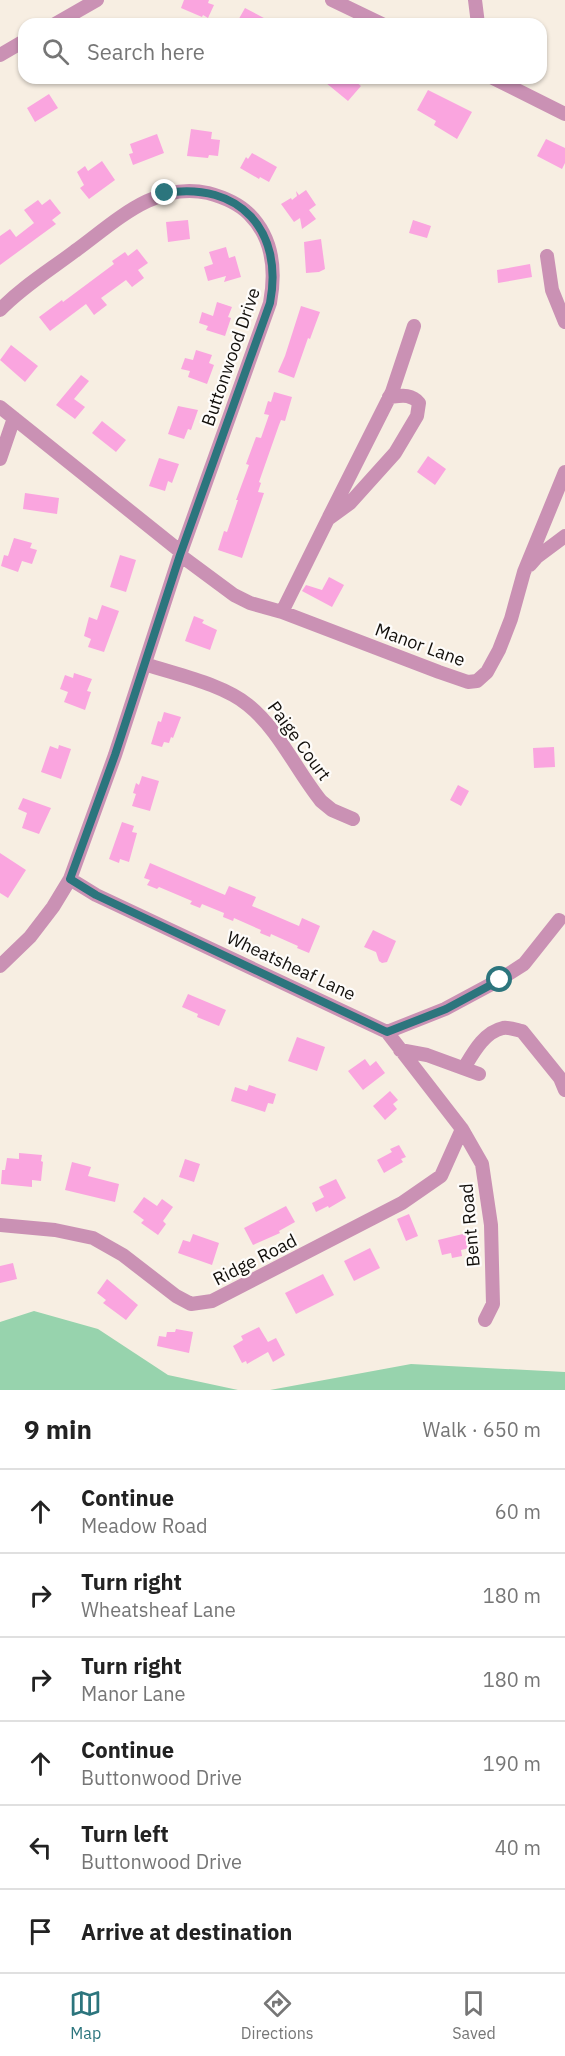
<!DOCTYPE html>
<html lang="en">
<head>
<meta charset="utf-8">
<style>
  body { margin:0; font-family:"IBM Plex Sans",sans-serif; background:#f2f2f2; color:#222 }
  .stop { position:absolute; width:18px; height:18px; margin:-14px; border:4px solid #2c757d; border-radius:50%; background:#fff }
  .stop.end { background:#2c757d; border-color:#fff; box-shadow:0 2px 6px #0008 }
  .list { margin:0; padding:0; list-style:none }
  h2 { display:flex; justify-content:space-between; align-items:center; height:78px; margin:0; padding:0 24px; font-size:26px }
  h2 small { font-size:20px; font-weight:400; color:#767676 }
  .list li { display:grid; grid-template-columns:39px 1fr auto; gap:18px; align-items:center; box-sizing:border-box; height:84px; padding:0 24px; border-top:2px solid #e0e0e0 }
  .list b { display:block; font-size:22px; white-space:nowrap }
  .list p { margin:0; font-size:20px; white-space:nowrap; color:#767676 }
  .list em { font-size:20px; font-style:normal; color:#767676 }
  .icon { flex:none; width:33px; height:33px; fill:none; stroke:currentColor; stroke-width:2; stroke-linecap:round; stroke-linejoin:round }
  .map { position:relative; flex:none; width:565px; height:1390px; overflow:hidden }
  .search { position:absolute; background:#fff; box-shadow:0 2px 4px #0004; left:18px; right:18px; top:18px; height:66px; display:flex; align-items:center; gap:15px; box-sizing:border-box; padding:0 21px; border-radius:18px; color:#767676; font-size:22px }
  .sheet { height:582px; background:#fff }
  nav { display:flex; justify-content:space-around; align-items:center; box-sizing:border-box; height:84px; border-top:2px solid #e0e0e0; background:#fff; font-size:16px; color:#767676 }
  nav a { display:grid; justify-items:center; gap:3px }
  nav .on { color:#2c757d }
  .map>svg:first-child { display:block }
  .green { fill:#97d3ad }
  .building { fill:#faa5df }
  .lines { fill:none; stroke-linecap:round; stroke-linejoin:round }
  .minor { stroke:#ca91b4; stroke-width:14 }
  .route { stroke:#2c757d; stroke-width:8 }
  .labels { text-anchor:middle; stroke-width:4.5; stroke-linejoin:round; paint-order:stroke }
  .street-label { font-size:18px; fill:#120f0b; stroke:#fefcfa }
</style>
</head>
<body>
<div class="map">
<svg width="565" height="1390" viewBox="0 0 565 1390">
  <rect width="100%" height="100%" fill="#f7eee2"/>
  <path class="green" d="M34,1311L98,1329L168,1375L238,1390H0V1322Z
    M411,1364L565,1372V1390H270Z"/>
  <path class="building" d="M184,0H209L208,3L214,5L208,18L203,15L202,17L181,8Z
    M245,8L275,24H236Z
    M320,78H351L361,86L348,101Z
    M428,90L472,112L457,139L434,125L436,121L417,110Z
    M49,94L58,108L35,122L27,108Z
    M191,129L212,132L211,139L220,140L218,156L209,155L208,158L187,156Z
    M157,134L164,153L133,165L129,154L133,153L130,144Z
    M546,139L565,148V163L562,169L537,156Z
    M252,153L277,167L269,182L260,177L259,179L240,168L246,157L248,159Z
    M102,161L115,180L89,199L80,188L84,185L77,172L85,166L88,171Z
    M306,190L316,205L309,210L316,219L302,229L300,218L294,222L281,204L291,198L292,200L297,196L296,191L299,195Z
    M50,199L61,213L52,220L56,224L0,265V236L10,229L16,237L34,223L24,210L38,200L42,205Z
    M188,220L190,239L168,242L166,222Z
    M413,220L431,226L427,238L409,233Z
    M321,239L325,269L319,272L306,273L304,242Z
    M226,247L229,258L235,256L241,277L224,282L226,276L208,281L204,267L213,264L209,252Z
    M137,249L148,263L138,270L144,278L132,287L126,280L101,298L107,305L94,315L86,304L50,331L39,317L62,300L63,302L114,264L112,261L125,252L128,256Z
    M530,264L532,277L498,283L497,270Z
    M217,302L232,307L228,317L231,318L225,336L206,330L208,326L199,323L202,312L213,316Z
    M301,306L320,312L310,339L308,338L294,378L278,372L285,356Z
    M11,345L38,366L25,382L0,360Z
    M196,350L212,355L209,363L214,365L207,384L188,377L190,371L181,369L185,358L193,360Z
    M81,375L89,381L74,399L85,407L75,419L56,405Z
    M274,392L292,397L285,421L281,420L279,425L259,482L261,483L258,492L264,493L242,558L218,550L224,531L227,532L238,500H236L249,465L246,464L256,437L261,438L269,415L264,414L268,401L271,402Z
    M178,406L198,410L191,430L188,429L184,439L168,434Z
    M102,421L126,440L116,452L92,433Z
    M428,456L446,469L435,485L417,472Z
    M159,458L179,464L172,483L168,481L165,491L149,486Z
    M25,493L59,498L57,514L23,509Z
    M14,538L32,543L30,548L37,550L32,564L22,561L18,572L1,566L4,555L8,556Z
    M120,555L136,560L126,592L110,587Z
    M329,577L344,585L332,607L302,591L306,585L322,590Z
    M102,605L119,611L104,652L88,647L91,639L84,636L89,617L97,620Z
    M194,616L204,620L202,623L217,630L210,650L185,641Z
    M74,673L92,679L87,691L91,692L85,710L64,702L68,692L60,689L65,675L73,678Z
    M164,712L181,717L173,738L171,737L169,743L164,742L162,747L151,744L158,721L161,722Z
    M59,745L71,749L61,779L41,772L50,746L58,749Z
    M554,747L555,767L534,768L533,748Z
    M142,776L159,781L150,811L132,806L136,794L133,793L136,783L139,785Z
    M458,785L469,791L461,806L450,800Z
    M23,798L51,808L39,834L22,828L27,813L18,809Z
    M122,822L134,826L132,832L137,833L129,862L120,859L119,863L109,859Z
    M0,853L26,870L8,898L0,893Z
    M150,863L225,895L229,886L256,897L252,906L299,926L302,918L320,926L309,953L297,948L298,946L271,934L270,937L260,933L261,930L234,918L233,921L223,917L224,913L202,904L200,908L190,904L192,901L159,887L157,889L147,885L150,880L144,878Z
    M373,930L396,941L387,962L382,963L379,961L376,952L364,947Z
    M188,994L226,1010L219,1026L197,1017L198,1014L182,1007Z
    M297,1037L325,1047L317,1071L288,1061Z
    M365,1059L370,1066L376,1061L385,1073L363,1090L348,1071Z
    M249,1085L276,1094L273,1104L268,1103L265,1112L231,1101L235,1087L247,1091Z
    M390,1091L398,1100L393,1104L397,1109L385,1120L373,1106Z
    M399,1145L406,1157L401,1159L403,1162L384,1173L377,1160L392,1152L390,1149Z
    M19,1153L42,1155L41,1161L43,1162L41,1181L32,1180V1187L1,1184L2,1170H5L7,1158L19,1159Z
    M185,1159L200,1164L194,1182L179,1177Z
    M72,1162L91,1167L88,1176L119,1184L115,1202L65,1190Z
    M336,1179L346,1198L329,1208L328,1206L316,1212L312,1203L324,1197L319,1187Z
    M144,1197L157,1206L162,1199L173,1207L163,1221L166,1224L158,1235L141,1223L144,1220L133,1212Z
    M286,1206L295,1222L279,1231L280,1233L253,1245L244,1228Z
    M409,1214L418,1236L406,1241L397,1219Z
    M475,1231L479,1246L461,1250L462,1256L452,1258L451,1253L442,1255L438,1240Z
    M193,1234L219,1243L212,1265L178,1253L183,1240L190,1242Z
    M370,1248L380,1268L354,1281L344,1261Z
    M13,1263L17,1279L0,1283V1266Z
    M323,1274L334,1295L296,1314L285,1293Z
    M107,1279L138,1305L126,1320L103,1303L106,1300L97,1293Z
    M259,1327L268,1342L276,1338L285,1355L273,1362L268,1352L247,1364L246,1361L242,1363L233,1346L243,1340L241,1336Z
    M176,1329L193,1332L189,1353L157,1346L159,1336L166,1337L167,1332H175Z"/>
  <g class="lines">
    <path class="minor" d="M332,0L382,24
      M475,0L478,24
      M55,24L97,0
      M0,55L24,41
      M493,78L565,114
      M547,256L552,290L565,322
      M0,310C22,287 50,270 75,251C115,222 155,181 208,193C223,197 238,203 249,214C273,238 276,271 270,303L180,555L115,755L70,879L53,907L30,937L0,966
      M0,407L181,552
      M0,459L14,418
      M329,517L392,392L414,326
      M180,555L234,595L250,603L282,612L439,672L468,682L477,681L487,672L499,650L511,619L524,572L565,472
      M530,565L537,557L565,536
      M282,612L328,519L350,503L395,453L417,416L419,403C411,393 400,396 389,397
      M145,664C178,675 222,684 248,705C279,730 296,770 321,801L332,810L353,819
      M70,879L96,895L387,1032L462,1129L482,1164L491,1225L493,1304L485,1320
      M387,1032L445,1009L499,980L524,964L559,920
      M400,1050L427,1055L479,1074
      M464,1068C473,1053 484,1032 503,1028C509,1027 517,1030 522,1031L560,1078L565,1090
      M0,1225L55,1230L93,1238L123,1255L176,1296L191,1304L212,1301L402,1203L441,1176L462,1129"/>
  </g>
  <g class="lines">
    <path class="route" d="M165,193C240,181 284,231 270,303L180,555L115,755L70,879L96,895L387,1032L446,1009L500,980"/>
  </g>
  <g class="labels">
    <g class="street-label">
      <text transform="translate(231 357) rotate(-71)" y="6">Buttonwood Drive</text>
      <text transform="translate(420 645) rotate(20)" y="6">Manor Lane</text>
      <text transform="translate(299 741) rotate(54)" y="6">Paige Court</text>
      <text transform="translate(291 966) rotate(25)" y="6">Wheatsheaf Lane</text>
      <text transform="translate(470 1225) rotate(-95)" y="6">Bent Road</text>
      <text transform="translate(255 1260) rotate(-27)" y="6">Ridge Road</text>
    </g>
  </g>
</svg>
<div class="stop" style="left:500px;top:980px"></div>
<div class="stop end" style="left:165px;top:193px"></div>
<div class="search"><svg class="icon" aria-label="search" viewBox="0 0 24 24"><circle cx="10" cy="10" r="6"/><path d="M15 15l6 6"/></svg>Search here</div>
</div>
<section class="sheet">
<h2>9 min<small>Walk · 650 m</small></h2>
<ul class="list">
<li><svg class="icon" aria-label="ahead" viewBox="0 0 24 24"><path d="M12 20V5M6 11l6-6 6 6"/></svg><div><b>Continue</b><p>Meadow Road</p></div><em>60 m</em></li>
<li><svg class="icon" aria-label="right" viewBox="0 0 24 24"><path d="M7 20v-9h11M14 6l5 5-5 5"/></svg><div><b>Turn right</b><p>Wheatsheaf Lane</p></div><em>180 m</em></li>
<li><svg class="icon" aria-label="right" viewBox="0 0 24 24"><path d="M7 20v-9h11M14 6l5 5-5 5"/></svg><div><b>Turn right</b><p>Manor Lane</p></div><em>180 m</em></li>
<li><svg class="icon" aria-label="ahead" viewBox="0 0 24 24"><path d="M12 20V5M6 11l6-6 6 6"/></svg><div><b>Continue</b><p>Buttonwood Drive</p></div><em>190 m</em></li>
<li><svg class="icon" aria-label="left" viewBox="0 0 24 24"><path d="M17 20v-9H6M10 6l-5 5 5 5"/></svg><div><b>Turn left</b><p>Buttonwood Drive</p></div><em>40 m</em></li>
<li><svg class="icon" aria-label="arrive" viewBox="0 0 24 24"><path d="M6 21V4h12l-3 4 3 4H6"/></svg><div><b>Arrive at destination</b></div></li>
</ul>
</section>
<nav>
<a class="on"><svg class="icon" aria-label="map" viewBox="0 0 24 24"><path d="M3 6l6-2 6 2 6-2v14l-6 2-6-2-6 2zM9 4v14M15 6v14"/></svg>Map</a>
<a><svg class="icon" aria-label="directions" viewBox="0 0 24 24"><path d="M12 3l9 9-9 9-9-9zM9 14v-3h6M13 9l2 2-2 2"/></svg>Directions</a>
<a><svg class="icon" aria-label="saved" viewBox="0 0 24 24"><path d="M7 4h10v16l-5-4-5 4z"/></svg>Saved</a>
</nav>
</body>
</html>
